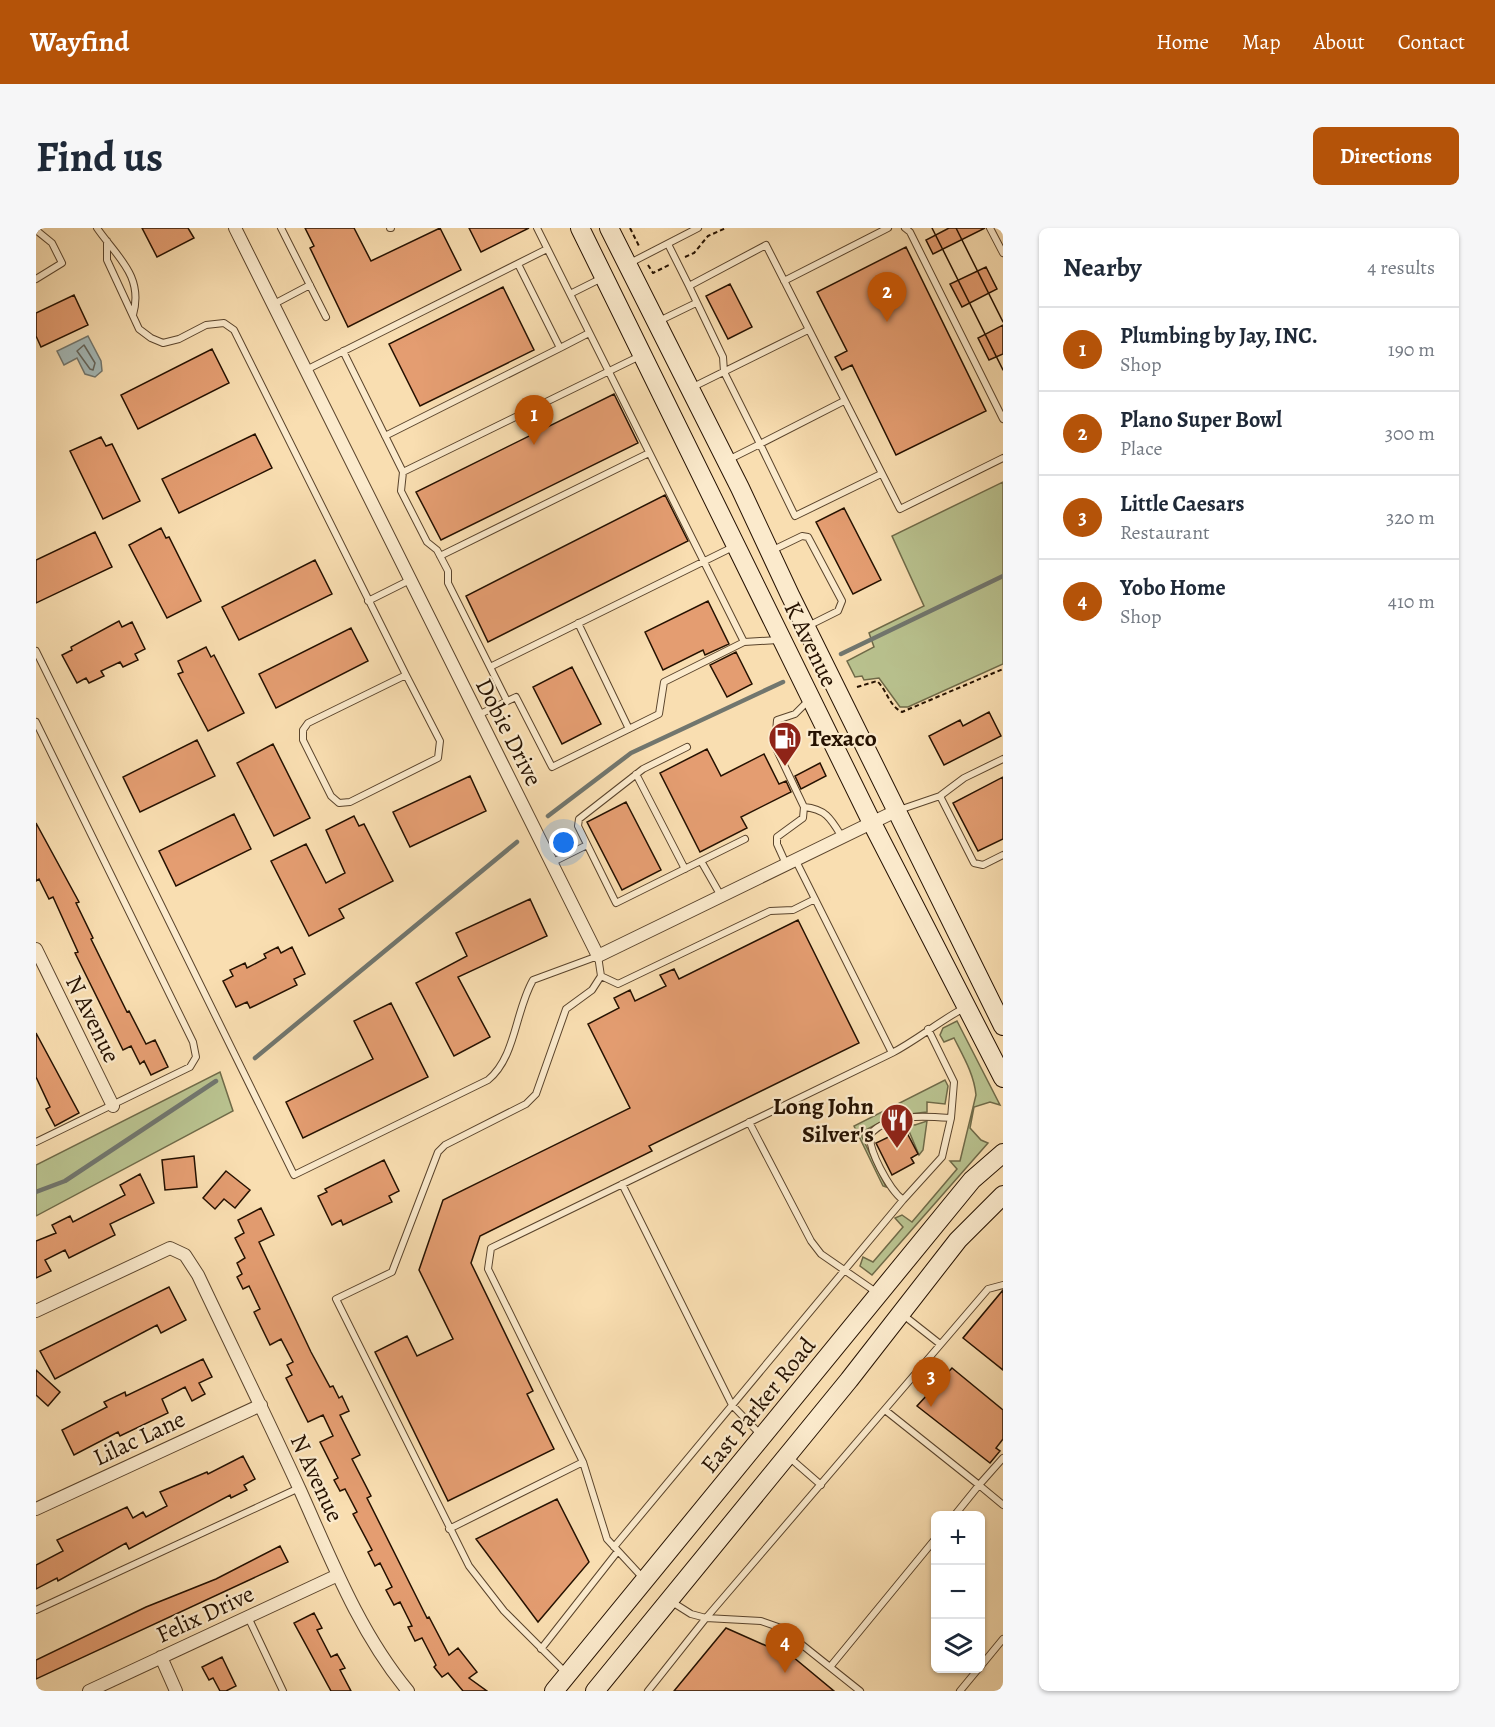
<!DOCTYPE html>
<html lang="en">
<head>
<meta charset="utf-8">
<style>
  body { margin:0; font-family:Alegreya,serif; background:#f6f6f7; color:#1f2937 }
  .controls { position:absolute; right:18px; bottom:18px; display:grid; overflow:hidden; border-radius:9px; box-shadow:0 2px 4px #0004 }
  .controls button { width:54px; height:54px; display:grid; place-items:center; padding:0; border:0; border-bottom:2px solid #e0e1e3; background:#fff; color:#1f2937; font:30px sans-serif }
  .you { position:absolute; left:528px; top:615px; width:21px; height:21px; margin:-15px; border:4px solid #fff; border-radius:50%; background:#1a73e8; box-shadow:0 0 0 9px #1a73e833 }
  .badge { display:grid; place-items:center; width:39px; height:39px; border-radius:50%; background:#b45309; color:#fff; font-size:20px; font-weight:700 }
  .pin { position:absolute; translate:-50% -50px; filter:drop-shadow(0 2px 3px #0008) }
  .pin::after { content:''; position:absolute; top:32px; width:21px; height:18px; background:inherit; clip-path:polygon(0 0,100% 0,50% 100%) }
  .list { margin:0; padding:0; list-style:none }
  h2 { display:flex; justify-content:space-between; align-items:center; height:78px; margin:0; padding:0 24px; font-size:26px }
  h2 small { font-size:20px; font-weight:400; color:#747a83 }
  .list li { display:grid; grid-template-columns:39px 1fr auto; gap:18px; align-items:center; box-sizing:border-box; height:84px; padding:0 24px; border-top:2px solid #e0e1e3 }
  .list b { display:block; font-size:22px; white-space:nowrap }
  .list p { margin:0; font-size:20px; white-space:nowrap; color:#747a83 }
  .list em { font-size:20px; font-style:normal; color:#747a83 }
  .icon { flex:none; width:33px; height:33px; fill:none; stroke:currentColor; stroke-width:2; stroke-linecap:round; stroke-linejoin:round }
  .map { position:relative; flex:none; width:967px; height:1463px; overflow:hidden; border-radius:9px }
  header { display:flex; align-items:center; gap:36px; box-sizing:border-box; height:84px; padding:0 30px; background:#b45309; color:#fff }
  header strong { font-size:28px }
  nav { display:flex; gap:33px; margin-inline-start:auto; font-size:21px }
  .intro { display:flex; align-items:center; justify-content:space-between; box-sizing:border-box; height:144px; padding:0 36px }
  h1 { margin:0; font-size:42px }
  .button { padding:15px 27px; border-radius:9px; background:#b45309; color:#fff; font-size:21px; font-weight:700 }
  main { display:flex; gap:36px; padding:0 36px }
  aside { flex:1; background:#fff; border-radius:9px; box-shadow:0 2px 4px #0004 }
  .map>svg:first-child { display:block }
  .green { fill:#b9c28f; stroke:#6f6a48; stroke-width:1.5 }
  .water { fill:#a4b9b8; stroke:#71766e; stroke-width:1.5 }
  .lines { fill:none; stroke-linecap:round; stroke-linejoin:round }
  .shore { stroke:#64655c; stroke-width:1.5 }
  .stream { stroke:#71766e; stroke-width:4.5 }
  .building { fill:#e49d71; stroke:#251100; stroke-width:1.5 }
  .lane-casing { stroke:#5a442c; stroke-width:8 }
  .street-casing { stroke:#5a442c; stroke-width:14 }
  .secondary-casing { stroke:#251100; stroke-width:20 }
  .path { stroke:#251100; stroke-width:2; stroke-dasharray:4.5 3; stroke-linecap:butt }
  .lane { stroke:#fbeacc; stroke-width:6 }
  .street { stroke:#fbeacc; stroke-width:12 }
  .secondary { stroke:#fbeacc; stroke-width:18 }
  .tram { stroke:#251100; stroke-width:1.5 }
  .labels { text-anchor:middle; stroke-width:4.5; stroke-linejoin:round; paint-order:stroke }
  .street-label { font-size:24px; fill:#251100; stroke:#fbeacc }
  .poi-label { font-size:24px; font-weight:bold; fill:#251100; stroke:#fbeacc; text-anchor:start }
</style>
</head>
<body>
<header>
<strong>Wayfind</strong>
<nav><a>Home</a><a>Map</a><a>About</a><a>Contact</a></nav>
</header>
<div class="intro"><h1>Find us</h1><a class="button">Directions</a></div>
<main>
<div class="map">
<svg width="967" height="1463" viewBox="0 0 967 1463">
  <rect width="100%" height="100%" fill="#f9deb1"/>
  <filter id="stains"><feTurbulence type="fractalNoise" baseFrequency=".00333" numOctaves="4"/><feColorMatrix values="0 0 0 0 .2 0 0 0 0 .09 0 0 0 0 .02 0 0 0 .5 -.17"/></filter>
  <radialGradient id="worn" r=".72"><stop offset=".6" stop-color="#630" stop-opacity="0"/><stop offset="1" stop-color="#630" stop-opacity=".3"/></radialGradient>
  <path class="green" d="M967,254V436L872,479H864L843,450L828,452L826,448L819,449L811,433L838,419L833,405L888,378L856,308Z
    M921,793L964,877L954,874L938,879L934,900L945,912L952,915L836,1047L824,1038L827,1029L837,1034L867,999L859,990L866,987L876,994L921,941L914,933H924L940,867C938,846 927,828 918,810L908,814L904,807L907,800Z
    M184,844L197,883L0,988V937Z
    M909,852L912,858L909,876L891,874V884L856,888L826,904V909L850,959L847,958L818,898Z
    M891,893L887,922L883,927L870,896L879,897Z"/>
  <path class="water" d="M52,108L65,133L66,143L59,149L49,146L41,130L28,137L21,123Z"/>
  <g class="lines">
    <path class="shore" d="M48,117L59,135L57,142L54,141L41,123Z"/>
    <path class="stream" d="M805,426L967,348
      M512,588L595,525L747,454
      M219,830L481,614
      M0,964L29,953L180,853"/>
  </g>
  <path class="building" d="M106,0H152L158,10L121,29Z
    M269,0H318L335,33L404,0L425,42L312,99L274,20L278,18Z
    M433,0H493L445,24Z
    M913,0H949L897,26L890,12Z
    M870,19L950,183L860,227L816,137L806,142L799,129L811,123L781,64Z
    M950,39L961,61L926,79L914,56Z
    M694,56L716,99L692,111L670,68Z
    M467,59L498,122L384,178L353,116Z
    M38,67L52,97L5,119L0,108V85Z
    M967,97V126L953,132L942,110Z
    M176,121L193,155L102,201L85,167Z
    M578,166L602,215L405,312L380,264Z
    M219,206L236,240L143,285L126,251Z
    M65,209L70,218L76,216L104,273L67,291L34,223Z
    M629,267L652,313L452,414L430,368Z
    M808,280L845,352L817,366L780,294Z
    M125,300L130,310L133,309L165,373L131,390L93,317Z
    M59,304L76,339L0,375V332Z
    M279,332L296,366L203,412L186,379Z
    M672,373L693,416L669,427L667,422L627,442L609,404Z
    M83,393L86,399L96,394L109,421L99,426L102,432L87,439L84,434L65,443L68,448L53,455L50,450L41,455L26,427L36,422L35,419Z
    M315,400L332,433L240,480L223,446Z
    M170,419L175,429L178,427L208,485L172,503L142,446L147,444L142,433Z
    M700,424L716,456L691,469L674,437Z
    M536,439L565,496L526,516L497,459Z
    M953,484L965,508L908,537L893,508L924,492L927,498Z
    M161,512L179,548L104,584L87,549Z
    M237,516L274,590L238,608L201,535Z
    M671,521L685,548L728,526L743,556L750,553L755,564L705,589L711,600L664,624L624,545Z
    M784,535L790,548L765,561L759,548Z
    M434,548L450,583L374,619L357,584Z
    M967,549V611L942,623L917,575Z
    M590,574L625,642L586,662L551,594Z
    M198,586L215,621L140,658L123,623Z
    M318,588L323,598L328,596L357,653L303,681L308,690L273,708L235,633L270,616L290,655L309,645L290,602Z
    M0,595L43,674L40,675L57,710L55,711L91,784L93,783L110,816L119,812L132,839L115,847L108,833L104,836L95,818L87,822L39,725L42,724L17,669L13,671L3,651L0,653Z
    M494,671L511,708L422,749L454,809L418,828L380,755L431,728L420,705Z
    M762,692L823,815L613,918L616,923L444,1008L435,1035L497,1163L491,1166L518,1221L412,1273L339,1124L371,1108L381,1128L417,1111L383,1042L407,972L594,880L552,796L583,780L578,770L594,762L599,773L630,758L624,747L638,741L643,751Z
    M242,719L245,725L256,719L269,746L258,751L261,757L214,780L211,774L200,779L187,753L197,748L194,742L209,735L211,740L230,730L228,726Z
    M355,775L392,849L267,910L250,874L337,831L318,793Z
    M0,805L43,885L19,898L10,881L14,879L0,849Z
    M869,901L882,926L875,930L878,935L856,947L840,915Z
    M158,928L161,959L129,962L126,932Z
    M348,932L363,963L353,968L356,974L307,997L305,992L296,997L282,968L291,964L289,961Z
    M190,943L214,962L199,980L188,971L179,981L167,970Z
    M104,946L118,975L74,996L79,1007L33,1030L29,1022L9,1032L15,1043L0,1050V1013L20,1005L16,997L34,988L37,994L89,967L84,957Z
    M225,980L238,1007L223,1014L275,1124L294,1159L297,1158L303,1170L306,1168L313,1183L304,1187L324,1227L316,1231L335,1268L331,1270L391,1390L393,1389L413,1427L422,1420L441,1444L433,1450L451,1463H427L412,1445L406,1449L398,1439L400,1437L386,1410L379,1413L372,1399L376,1398L364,1374L358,1377L350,1362L356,1359L344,1335L339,1338L332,1324L336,1322L317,1286L321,1284L309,1261L304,1263L298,1252L302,1250L284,1214L297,1208L287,1187L272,1194L250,1150L256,1147L251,1137L257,1134L245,1111L234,1117L218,1084L224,1081L213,1058L207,1061L201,1049L206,1046L201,1035L209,1030L199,1010L208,1005L202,992Z
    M133,1059L150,1092L125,1105L121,1097L19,1151L4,1123Z
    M967,1062V1142L927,1110Z
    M167,1131L176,1149L163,1155L169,1166L156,1173L149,1159L126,1171L132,1185L84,1208L82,1204L38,1227L26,1202L71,1179L68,1174L89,1164L90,1168Z
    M916,1140L967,1182V1211L960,1220L964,1223L954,1235L881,1178Z
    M0,1142L24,1164L12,1178L0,1167Z
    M207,1228L219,1251L208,1257L211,1262L195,1270L194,1267L93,1321L90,1315L22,1353L21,1350L0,1361V1337L27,1323L21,1312L91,1279L97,1290L107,1284L110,1289L131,1278L124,1264L171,1244L172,1246Z
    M521,1271L553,1334L502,1394L440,1311Z
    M244,1318L252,1334L0,1451V1432L110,1379L180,1351Z
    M278,1385L286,1400L281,1402L295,1429L301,1426L309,1440L304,1442L315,1463H295L258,1395Z
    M690,1400L742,1423L745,1419L798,1463H638Z
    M186,1429L200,1458L190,1463H184L177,1450L173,1452L166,1439Z"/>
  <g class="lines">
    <defs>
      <path id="lane" d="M61,0C81,29 108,48 97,87
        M245,0L290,89
        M354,0H355
        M869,0L874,4L967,191
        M954,0L967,25
        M0,2L16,15L26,35L0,51
        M71,13V32L103,101L115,110L127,115L143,111L170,97L188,95L198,102L370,447
        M632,16L653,58
        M594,35L662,0
        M748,53L852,0
        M534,66L566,50
        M238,76L274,57
        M623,93L660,75
        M524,120L553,105
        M307,123L367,244L365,263L391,314L401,322L412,343V355L471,473
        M270,142L511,21
        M657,159L772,102
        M808,173L724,216L688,144L687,129L653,58L730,17L864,281L967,230
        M349,208L524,120L482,36
        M692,232L724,216L759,288L845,246
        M367,244L604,128
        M737,322L766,308L772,309L806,373L802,383L772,398
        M404,328L613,225
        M332,373L374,352
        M542,395L593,501
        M708,414L742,412
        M0,423L258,947L452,852C480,829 479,783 497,752L562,728L565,748L556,762L530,781L500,866L490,876L409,917L402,924L356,1044L300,1071L433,1338L468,1383L530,1445
        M454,439L697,319
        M370,447L404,513L402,530L314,574L303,575L295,568L267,512V502L272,495Z
        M442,487L480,469L516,539L623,486L628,454L708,414L501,0
        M0,494L157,814L160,829L154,839L0,914
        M651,519L607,541L543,591L542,598L580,675L709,611
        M600,546L649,641
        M904,568L938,635L947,637L967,627
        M768,579C790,581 795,591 806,609
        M863,582L904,568L928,550L967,531
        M665,633L685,668
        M760,633L779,671
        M515,635L551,617
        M750,636L741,616V609L767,590L768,579L739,518L741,492L759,486L772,473
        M565,748L582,756L734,683L757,682L779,671L856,825
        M713,894L775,1013L785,1026L840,1064
        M586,956L696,1177L724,1206
        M867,972C854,962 830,920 835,905C856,885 889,888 915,890
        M866,1086L904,1116
        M849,1182L943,1257L918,1288
        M754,1230L785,1257
        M967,1230L943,1257L967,1277
        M413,1301L547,1234
        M578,1319L867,972L906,929L915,890L918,854L892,801
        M607,1350L571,1311L547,1234L452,1041L455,1020L856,825C881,812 902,794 928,780
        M636,1374L655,1386L670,1390L952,1061L967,1057
        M0,1382L263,1260
        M212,1389L247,1463
        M505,1421L582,1323
        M794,1439L900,1310
        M944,1439L967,1411
        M612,1463L670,1390L725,1393L745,1400L824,1463
        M924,1463L943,1440"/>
      <path id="street" d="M199,0L562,728L862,582
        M0,721L77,878
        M0,1083L134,1020L149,1027L162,1047C196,1119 231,1190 264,1262C295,1331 323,1404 372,1463
        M0,1281L225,1177
        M125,1429L140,1463
        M53,1463L302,1347"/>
      <path id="secondary" d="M544,0L836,595L967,850
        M573,0L704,260L754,367L967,798
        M518,1463L936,952L967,925
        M559,1463L813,1152L922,1012L967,967"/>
    </defs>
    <use href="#lane" class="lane-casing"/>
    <use href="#street" class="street-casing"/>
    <use href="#secondary" class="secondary-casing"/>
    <path class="path" d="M594,0L603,18
      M649,29L658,25L672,8L690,0
      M612,37L617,45L633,37
      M821,459L841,453C851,462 853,478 866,484L967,441"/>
    <use href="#lane" class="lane"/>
    <use href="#street" class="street"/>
    <use href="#secondary" class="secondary"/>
    <path class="tram" d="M896,0L967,142
      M920,0L967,94"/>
  </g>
  <defs>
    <symbol id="fuel-pin" viewBox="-11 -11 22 30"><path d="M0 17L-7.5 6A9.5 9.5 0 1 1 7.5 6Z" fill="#8f2418" stroke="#fbeacc"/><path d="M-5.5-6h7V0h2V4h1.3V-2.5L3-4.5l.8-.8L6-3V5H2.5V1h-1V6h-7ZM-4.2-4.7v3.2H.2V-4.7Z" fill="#fff"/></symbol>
    <symbol id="restaurant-pin" viewBox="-11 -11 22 30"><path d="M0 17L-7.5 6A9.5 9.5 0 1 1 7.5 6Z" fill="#8f2418" stroke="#fbeacc"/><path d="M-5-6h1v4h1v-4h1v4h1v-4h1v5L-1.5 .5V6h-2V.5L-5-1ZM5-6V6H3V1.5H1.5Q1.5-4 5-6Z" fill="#fff"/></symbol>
  </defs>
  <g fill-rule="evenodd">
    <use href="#fuel-pin" x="730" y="491" width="38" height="52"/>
    <use href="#restaurant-pin" x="842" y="873" width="38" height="52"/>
  </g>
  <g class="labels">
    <g class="street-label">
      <text transform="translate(775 416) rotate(64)" y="8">K Avenue</text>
      <text transform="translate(473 504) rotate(63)" y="8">Dobie Drive</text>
      <text transform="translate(57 791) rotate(64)" y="8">N Avenue</text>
      <text transform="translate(722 1177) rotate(-51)" y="8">East Parker Road</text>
      <text transform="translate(103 1210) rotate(-25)" y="8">Lilac Lane</text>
      <text transform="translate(281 1250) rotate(65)" y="8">N Avenue</text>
      <text transform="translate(169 1386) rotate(-25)" y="8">Felix Drive</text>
    </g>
    <g class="poi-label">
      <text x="772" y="518">Texaco</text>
      <text x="838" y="886" text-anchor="end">Long John<tspan x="838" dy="28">Silver's</tspan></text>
    </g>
  </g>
  <rect width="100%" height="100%" filter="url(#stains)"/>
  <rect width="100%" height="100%" fill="url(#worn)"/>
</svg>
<div class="controls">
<button>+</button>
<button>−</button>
<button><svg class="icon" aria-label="layers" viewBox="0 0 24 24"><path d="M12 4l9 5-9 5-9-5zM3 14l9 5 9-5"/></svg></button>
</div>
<div class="you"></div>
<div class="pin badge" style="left:498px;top:217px">1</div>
<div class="pin badge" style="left:851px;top:94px">2</div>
<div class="pin badge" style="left:895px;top:1179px">3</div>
<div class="pin badge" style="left:749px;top:1445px">4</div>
</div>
<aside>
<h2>Nearby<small>4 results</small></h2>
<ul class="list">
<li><span class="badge">1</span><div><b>Plumbing by Jay, INC.</b><p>Shop</p></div><em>190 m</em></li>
<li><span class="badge">2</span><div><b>Plano Super Bowl</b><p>Place</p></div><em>300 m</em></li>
<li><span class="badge">3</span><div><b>Little Caesars</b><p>Restaurant</p></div><em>320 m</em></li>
<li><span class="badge">4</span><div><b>Yobo Home</b><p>Shop</p></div><em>410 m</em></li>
</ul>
</aside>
</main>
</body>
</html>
